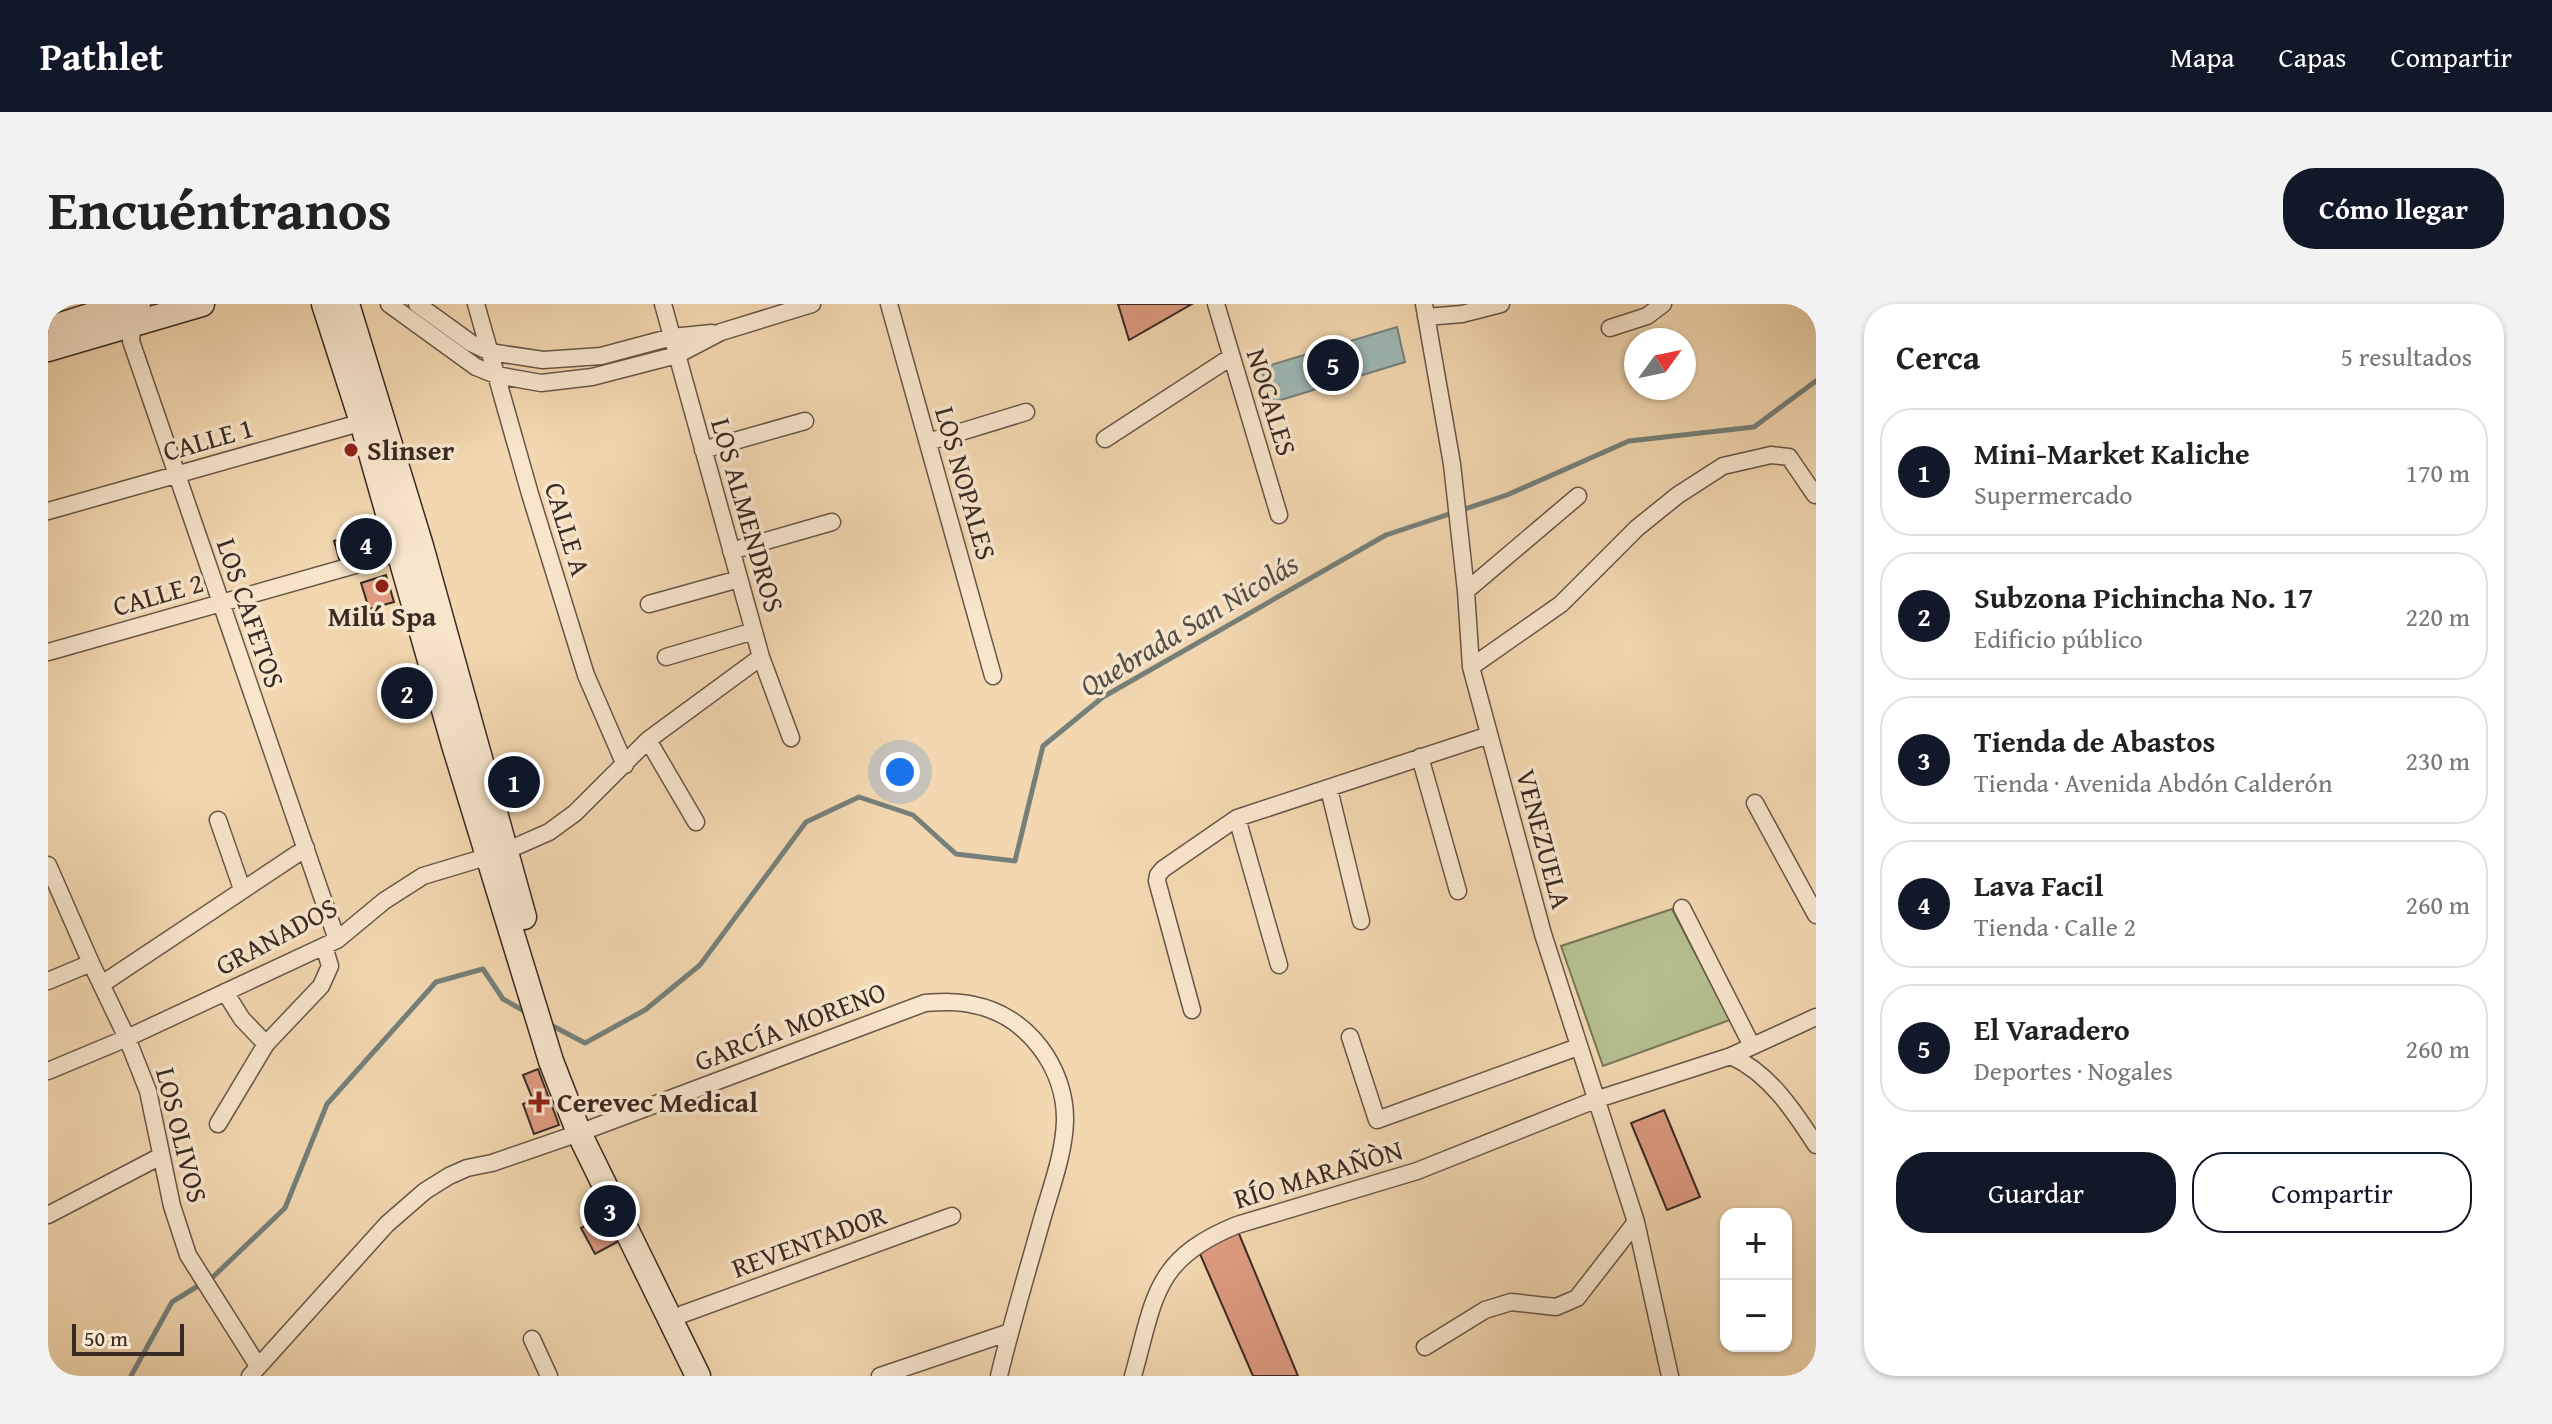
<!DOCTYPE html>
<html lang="es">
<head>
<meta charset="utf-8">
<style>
  body { margin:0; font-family:"Gentium Book Plus",serif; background:#f2f2f2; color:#222 }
  .controls { position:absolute; right:24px; bottom:24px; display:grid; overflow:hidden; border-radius:16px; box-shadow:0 2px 6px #0004 }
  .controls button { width:72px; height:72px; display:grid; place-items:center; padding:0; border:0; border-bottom:2px solid #e0e0e0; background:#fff; color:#222; font:40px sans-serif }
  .compass { position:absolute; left:1576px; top:24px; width:72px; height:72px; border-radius:50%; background:#fff; box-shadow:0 2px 6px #0004; rotate:57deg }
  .scale { position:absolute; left:24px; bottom:20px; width:112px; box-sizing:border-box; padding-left:8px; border:4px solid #392b23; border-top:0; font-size:22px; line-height:28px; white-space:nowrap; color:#392b23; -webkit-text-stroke:6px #f7e5cc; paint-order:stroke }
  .you { position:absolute; left:852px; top:468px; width:28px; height:28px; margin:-20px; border:6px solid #fff; border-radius:50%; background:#1a73e8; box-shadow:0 0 0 12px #1a73e833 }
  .badge { display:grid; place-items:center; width:52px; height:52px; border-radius:50%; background:#111827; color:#fff; font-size:26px; font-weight:700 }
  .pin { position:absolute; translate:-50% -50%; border:4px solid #fff; box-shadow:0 2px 8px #0006 }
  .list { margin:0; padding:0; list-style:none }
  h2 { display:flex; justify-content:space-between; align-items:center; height:104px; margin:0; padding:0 32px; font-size:34px }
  h2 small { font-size:26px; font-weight:400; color:#767676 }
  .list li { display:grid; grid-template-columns:52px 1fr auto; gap:24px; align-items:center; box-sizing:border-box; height:128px; margin:0 16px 16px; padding:0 16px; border:2px solid #e0e0e0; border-radius:32px }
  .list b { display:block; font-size:30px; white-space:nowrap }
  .list p { margin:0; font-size:26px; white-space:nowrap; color:#767676 }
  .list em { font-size:26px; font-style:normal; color:#767676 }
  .actions { display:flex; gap:16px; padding:24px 32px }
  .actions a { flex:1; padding:18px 0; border:2px solid #111827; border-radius:32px; text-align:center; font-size:28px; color:#111827 }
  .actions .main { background:#111827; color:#fff }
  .map { position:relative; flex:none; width:1768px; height:1072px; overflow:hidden; border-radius:32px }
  header { display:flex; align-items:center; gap:48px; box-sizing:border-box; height:112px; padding:0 40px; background:#111827; color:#fff }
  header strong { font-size:38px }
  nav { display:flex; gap:44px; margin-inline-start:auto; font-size:28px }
  .intro { display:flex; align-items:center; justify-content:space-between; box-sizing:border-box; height:192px; padding:0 48px }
  h1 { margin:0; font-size:56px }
  .button { padding:20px 36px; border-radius:32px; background:#111827; color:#fff; font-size:28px; font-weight:700 }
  main { display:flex; gap:48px; padding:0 48px }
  aside { flex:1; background:#fff; border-radius:32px; box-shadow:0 2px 6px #0004 }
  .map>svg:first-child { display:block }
  .green { fill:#b6bf8f; stroke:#787559; stroke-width:2 }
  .water { fill:#9db8b4; stroke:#75807a; stroke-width:2 }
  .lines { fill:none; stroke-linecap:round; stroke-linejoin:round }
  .stream { stroke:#75807a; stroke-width:5 }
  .building { fill:#de9a81; stroke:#392b23; stroke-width:2 }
  .street-casing { stroke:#675646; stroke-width:19 }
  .secondary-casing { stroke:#392b23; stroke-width:27 }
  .street { stroke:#f7e5cc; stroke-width:16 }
  .secondary { stroke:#f7e5cc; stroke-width:24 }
  .poi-dot { fill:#8f2418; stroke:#f7e5cc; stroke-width:3 }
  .labels { text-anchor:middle; stroke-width:7; stroke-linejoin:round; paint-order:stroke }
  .street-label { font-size:28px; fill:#392b23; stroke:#f7e5cc }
  .poi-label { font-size:28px; font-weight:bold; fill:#392b23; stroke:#f7e5cc; text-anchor:start }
  .water-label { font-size:30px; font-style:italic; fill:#524e47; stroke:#f7e5cc }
</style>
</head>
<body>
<header>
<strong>Pathlet</strong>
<nav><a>Mapa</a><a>Capas</a><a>Compartir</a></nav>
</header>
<div class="intro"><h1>Encuéntranos</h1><a class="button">Cómo llegar</a></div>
<main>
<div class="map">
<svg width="1768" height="1072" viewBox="0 0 1768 1072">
  <rect width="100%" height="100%" fill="#f2d7b0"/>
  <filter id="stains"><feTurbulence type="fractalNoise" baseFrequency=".0025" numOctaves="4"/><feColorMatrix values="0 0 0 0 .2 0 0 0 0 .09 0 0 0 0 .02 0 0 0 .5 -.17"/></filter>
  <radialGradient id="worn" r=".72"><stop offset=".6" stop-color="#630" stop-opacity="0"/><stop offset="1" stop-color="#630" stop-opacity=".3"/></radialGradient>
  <path class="green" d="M1624,605L1682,716L1555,762L1513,642Z"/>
  <path class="water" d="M1349,23L1357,58L1223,99L1213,64Z"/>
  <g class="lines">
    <path class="stream" d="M501,720L537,739L597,706L652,661L758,518L811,493L865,511L908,550L967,557L995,442L1055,393L1338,231L1459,191L1581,137L1706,123L1768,77
      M83,1072L124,998L166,972L237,904L279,800L388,678L435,665L455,695L478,708"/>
  </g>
  <path class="building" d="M1070,0H1144L1081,36Z
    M301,140L307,144L309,147L300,150L297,142Z
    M322,226L328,247L292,258L286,237Z
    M338,271L346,298L321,305L313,279Z
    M470,464L478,485L463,492L454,471Z
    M490,765L511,821L486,830L475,800L485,796L475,771Z
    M549,800L552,807L544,810L541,804Z
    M1616,806L1652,893L1619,906L1583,819Z
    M550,915L554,922L558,919L569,938L547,950L533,924Z
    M1189,925L1250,1072H1205L1149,943Z"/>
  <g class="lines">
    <defs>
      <path id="street" d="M94,0L85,18L83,37L289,636
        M341,0L428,63L448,71L493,79L544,73L629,51L673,28L764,0
        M369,0L423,39L442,48L495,56L553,52L624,33L664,29
        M428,0L482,190L538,371L577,461
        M615,0L713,353L743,434
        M841,0L945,372
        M1168,0L1231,211
        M1376,0L1404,160L1418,287L1423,363L1495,630L1588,918L1622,1072
        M1378,13L1414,10L1453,0
        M1562,24L1599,12L1615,0
        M1057,135L1183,53
        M880,138L978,108
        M655,146L757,117
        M0,207L322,116
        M683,247L784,218
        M1418,287L1530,192
        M601,300L691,275
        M0,348L360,246
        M618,353L706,327
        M1423,363L1513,300L1589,224L1630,191L1675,162L1723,151L1741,153L1767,191
        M600,436L648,518
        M1372,453L1410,587
        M1281,485L1313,617
        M1707,499L1768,611
        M1189,514L1231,661
        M170,516L194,585
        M0,561L43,659L79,734L100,787L124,902L140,951L210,1062
        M1634,604L1704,742
        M0,677L43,659
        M54,680L258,544
        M177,688L194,715L218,740
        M1144,706L1109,577L1110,571L1115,565L1189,514L1441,431
        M1302,733L1329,816L1530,743
        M1683,752C1721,769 1746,807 1768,841
        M0,767L79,734L289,636L336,597L375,572L458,547L501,528L527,509L600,436L713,353
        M170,820L218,740L273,682L282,662L276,642
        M0,911L113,852
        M635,1010L904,912
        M484,1035L501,1072
        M1377,1043L1437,1006L1463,998L1508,1003L1529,994L1588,918
        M202,1072L339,920L377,887L401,872L419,864L444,859L531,829L877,699C893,698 910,697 926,701C979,711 1018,764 1017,817C1016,849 1004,881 995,912C980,965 964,1018 951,1072
        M832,1072L962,1028
        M1085,1072C1107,994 1105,955 1189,921L1369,867L1547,796L1683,752L1768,713"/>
      <path id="secondary" d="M276,0L314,118L406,441L503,757L531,829L650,1072
        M299,0L373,242L476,613
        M0,25L79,0
        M0,45L154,0"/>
    </defs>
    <use href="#street" class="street-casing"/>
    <use href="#secondary" class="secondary-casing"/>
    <use href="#street" class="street"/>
    <use href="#secondary" class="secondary"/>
  </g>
  <g class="poi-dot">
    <circle cx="303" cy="146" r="8"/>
    <circle cx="334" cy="282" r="8"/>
    <path d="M487 786h8v8h8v8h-8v8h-8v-8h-8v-8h8z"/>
  </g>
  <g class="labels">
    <g class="street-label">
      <text transform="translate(1224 98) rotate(73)" y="10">NOGALES</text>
      <text transform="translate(160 135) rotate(-16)" y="10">CALLE 1</text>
      <text transform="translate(918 179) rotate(74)" y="10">LOS NOPALES</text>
      <text transform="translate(700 211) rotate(74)" y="10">LOS ALMENDROS</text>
      <text transform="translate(520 225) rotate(73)" y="10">CALLE A</text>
      <text transform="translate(110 290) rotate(-16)" y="10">CALLE 2</text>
      <text transform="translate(203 309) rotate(71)" y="10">LOS CAFETOS</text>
      <text transform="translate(1496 535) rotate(75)" y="10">VENEZUELA</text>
      <text transform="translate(228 632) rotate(-28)" y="10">GRANADOS</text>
      <text transform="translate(742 722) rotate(-21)" y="10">GARCÍA MORENO</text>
      <text transform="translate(134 831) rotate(76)" y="10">LOS OLIVOS</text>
      <text transform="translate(1270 870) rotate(-17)" y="10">RÍO MARAÑÒN</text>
      <text transform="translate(761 937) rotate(-20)" y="10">REVENTADOR</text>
    </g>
    <g class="poi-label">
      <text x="319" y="156">Slinser</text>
      <text x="334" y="322" text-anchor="middle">Milú Spa</text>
      <text x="509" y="808">Cerevec Medical</text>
    </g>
    <g class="water-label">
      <text transform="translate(1141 321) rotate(-31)" y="10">Quebrada San Nicolás</text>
    </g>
  </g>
  <rect width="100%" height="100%" filter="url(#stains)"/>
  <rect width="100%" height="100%" fill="url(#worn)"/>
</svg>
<div class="controls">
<button>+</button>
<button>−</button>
</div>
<svg class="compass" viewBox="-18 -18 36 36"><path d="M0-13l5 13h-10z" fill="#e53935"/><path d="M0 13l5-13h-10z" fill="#767676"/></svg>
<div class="scale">50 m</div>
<div class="you"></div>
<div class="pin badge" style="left:466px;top:478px">1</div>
<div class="pin badge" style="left:359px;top:389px">2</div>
<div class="pin badge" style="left:562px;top:907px">3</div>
<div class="pin badge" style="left:318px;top:240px">4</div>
<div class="pin badge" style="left:1285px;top:61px">5</div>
</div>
<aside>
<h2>Cerca<small>5 resultados</small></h2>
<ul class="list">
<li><span class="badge">1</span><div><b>Mini-Market Kaliche</b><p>Supermercado</p></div><em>170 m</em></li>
<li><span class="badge">2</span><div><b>Subzona Pichincha No. 17</b><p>Edificio público</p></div><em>220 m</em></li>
<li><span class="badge">3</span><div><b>Tienda de Abastos</b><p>Tienda · Avenida Abdón Calderón</p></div><em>230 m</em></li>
<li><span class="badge">4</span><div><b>Lava Facil</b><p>Tienda · Calle 2</p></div><em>260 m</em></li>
<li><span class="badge">5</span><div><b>El Varadero</b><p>Deportes · Nogales</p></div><em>260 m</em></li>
</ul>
<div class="actions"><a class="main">Guardar</a><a>Compartir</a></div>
</aside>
</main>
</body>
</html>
